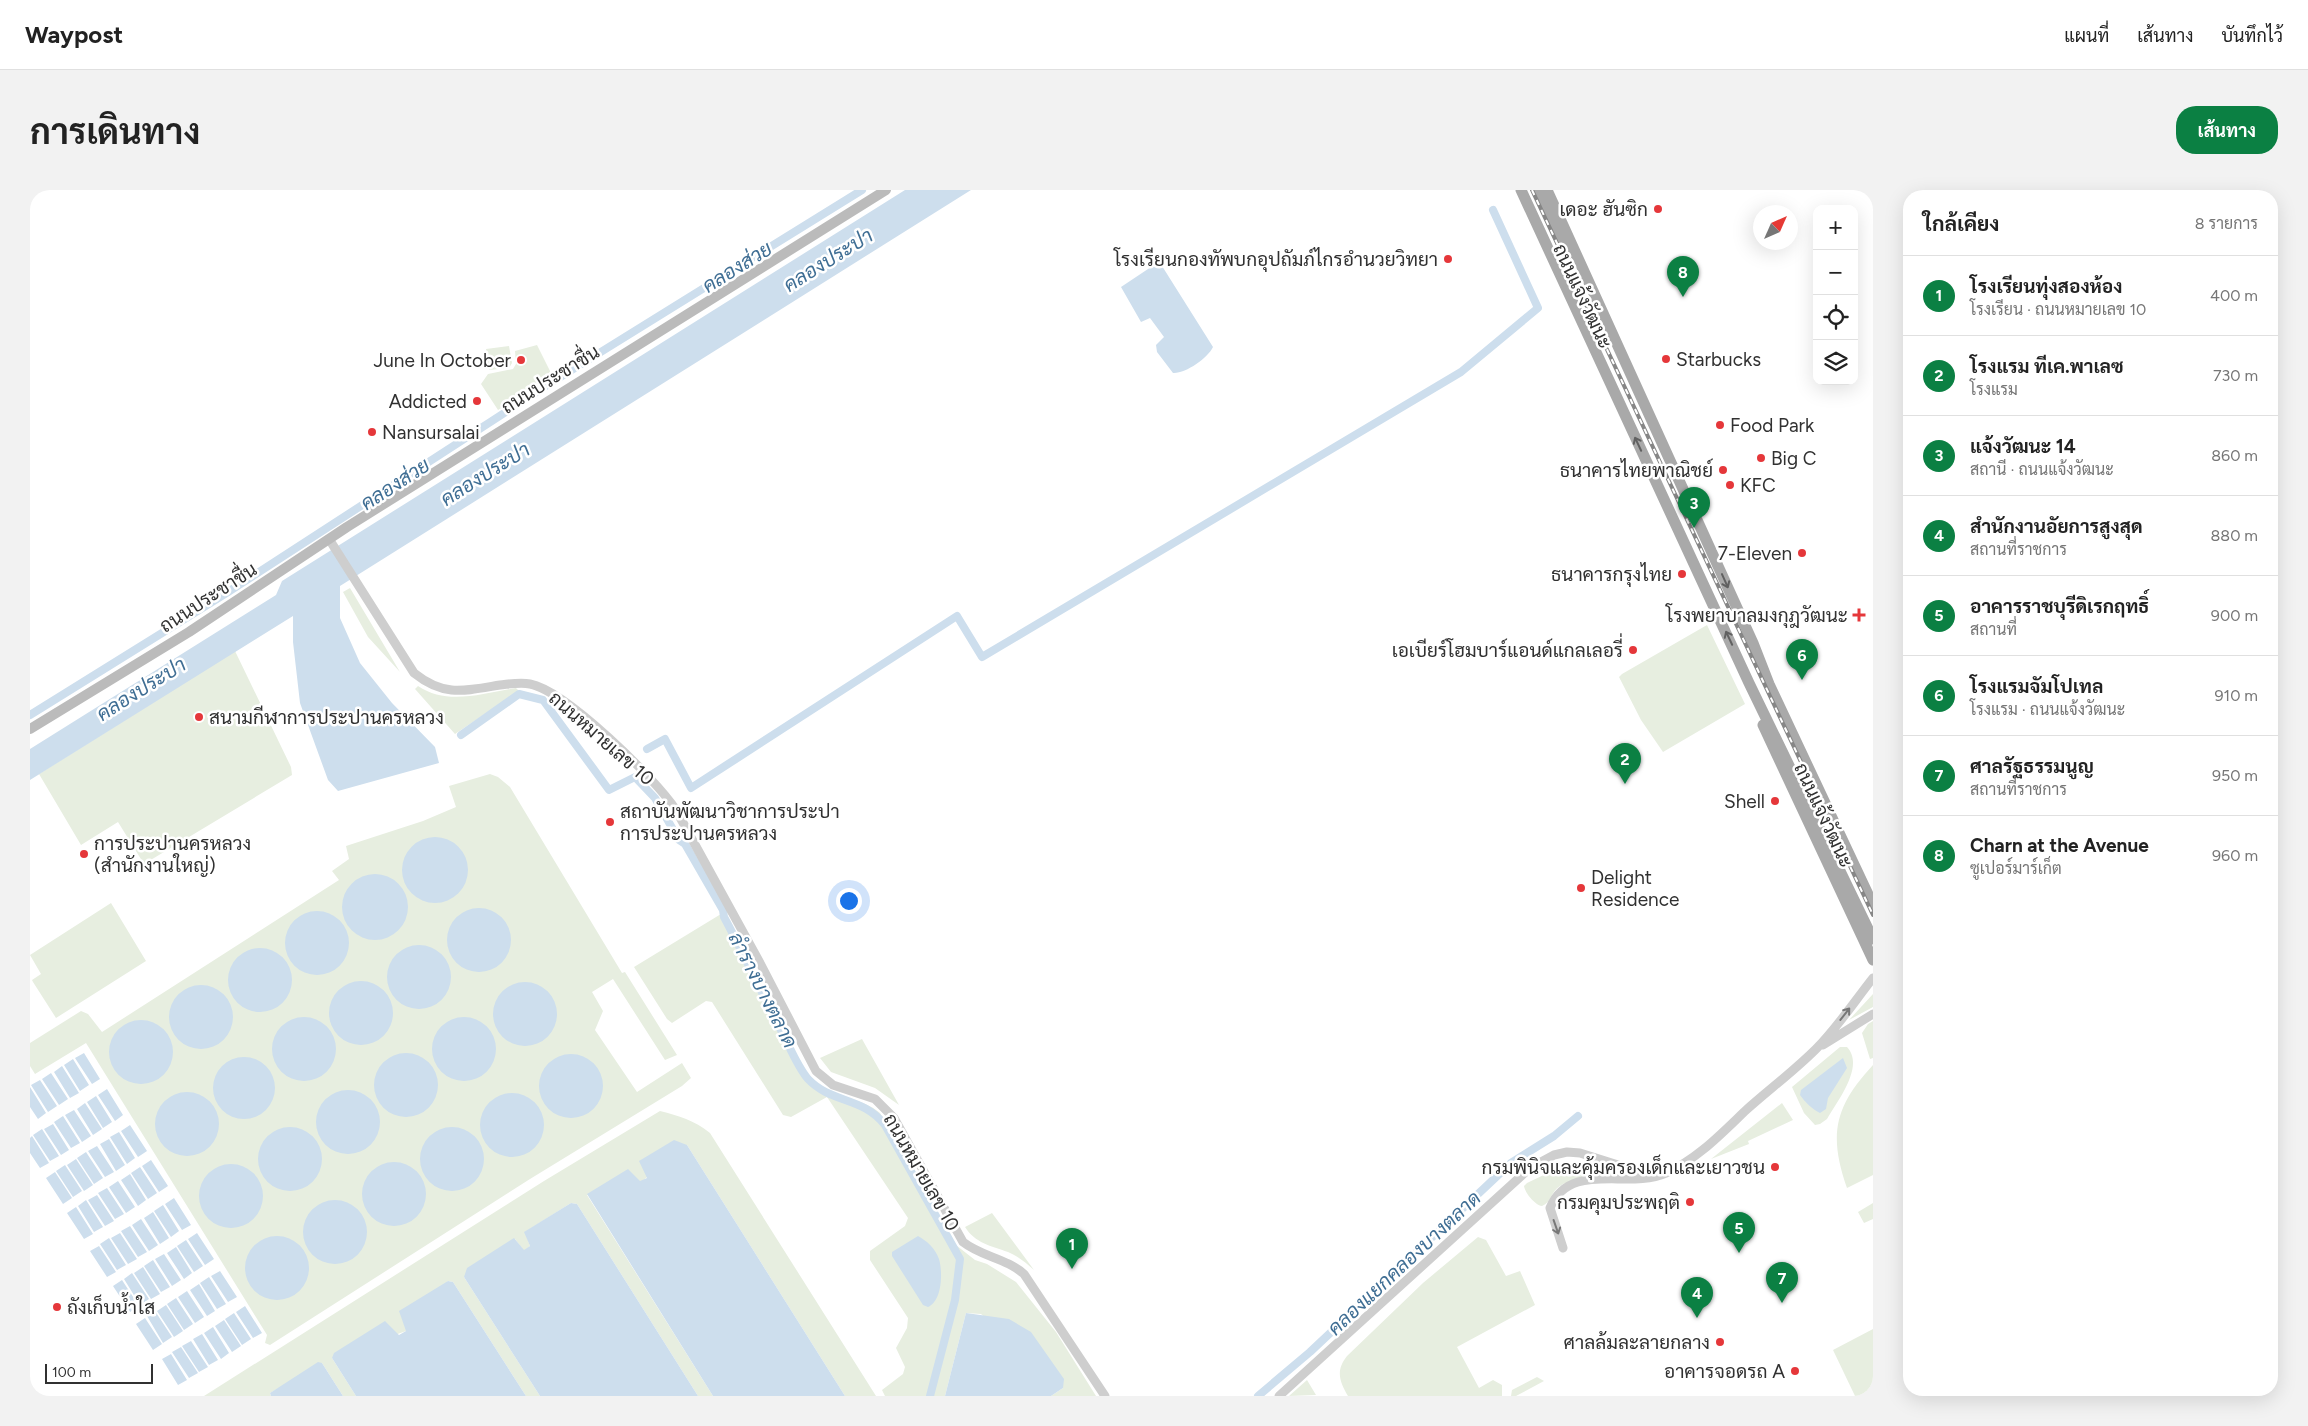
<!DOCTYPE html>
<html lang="th">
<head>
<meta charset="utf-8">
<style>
  body { margin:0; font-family:Figtree,Sarabun,sans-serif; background:#f2f2f2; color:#222 }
  .controls { position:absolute; right:15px; top:15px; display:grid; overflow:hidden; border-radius:10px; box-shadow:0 5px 20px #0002 }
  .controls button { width:45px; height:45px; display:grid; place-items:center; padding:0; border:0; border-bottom:1px solid #e0e0e0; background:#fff; color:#222; font:25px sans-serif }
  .compass { position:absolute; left:1723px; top:15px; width:45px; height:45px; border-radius:50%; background:#fff; box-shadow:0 5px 20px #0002; rotate:45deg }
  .scale { position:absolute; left:15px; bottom:12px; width:108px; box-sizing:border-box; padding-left:5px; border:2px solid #313131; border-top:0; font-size:14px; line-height:18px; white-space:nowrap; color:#313131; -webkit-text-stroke:4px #fff; paint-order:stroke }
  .you { position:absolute; left:818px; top:710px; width:18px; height:18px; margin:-12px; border:4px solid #fff; border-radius:50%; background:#1a73e8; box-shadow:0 0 0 8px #1a73e833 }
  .badge { display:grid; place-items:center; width:32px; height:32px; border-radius:50%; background:#0b8043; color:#fff; font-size:16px; font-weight:700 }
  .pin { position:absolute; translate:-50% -41px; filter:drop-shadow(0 1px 2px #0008) }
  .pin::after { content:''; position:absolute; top:26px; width:18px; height:15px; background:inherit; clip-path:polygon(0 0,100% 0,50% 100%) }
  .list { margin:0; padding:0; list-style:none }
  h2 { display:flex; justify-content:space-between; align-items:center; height:65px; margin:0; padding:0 20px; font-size:21px }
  h2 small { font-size:16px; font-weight:400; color:#767676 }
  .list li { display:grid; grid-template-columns:32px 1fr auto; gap:15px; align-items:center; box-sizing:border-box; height:80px; padding:0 20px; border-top:1px solid #e0e0e0 }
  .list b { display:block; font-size:19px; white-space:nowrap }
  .list p { margin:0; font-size:16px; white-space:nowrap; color:#767676 }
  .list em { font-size:16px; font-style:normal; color:#767676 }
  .icon { flex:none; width:28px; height:28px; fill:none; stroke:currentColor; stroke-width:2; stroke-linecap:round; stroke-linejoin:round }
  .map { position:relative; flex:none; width:1843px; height:1206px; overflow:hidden; border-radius:20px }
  header { display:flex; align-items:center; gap:30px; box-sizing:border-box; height:70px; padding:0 25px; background:#fff; border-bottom:1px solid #e0e0e0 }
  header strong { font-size:24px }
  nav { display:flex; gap:28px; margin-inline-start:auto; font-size:18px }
  .intro { display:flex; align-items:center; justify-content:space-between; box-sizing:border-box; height:120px; padding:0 30px }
  h1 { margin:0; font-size:35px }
  .button { padding:12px 22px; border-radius:20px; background:#0b8043; color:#fff; font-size:18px; font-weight:700 }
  main { display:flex; gap:30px; padding:0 30px }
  aside { flex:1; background:#fff; border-radius:20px; box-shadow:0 5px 20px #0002 }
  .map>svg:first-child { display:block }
  .green { fill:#e7eee0 }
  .water { fill:#cddeed }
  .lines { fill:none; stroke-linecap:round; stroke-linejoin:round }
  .canal { stroke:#cddeed; stroke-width:8 }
  .tertiary { stroke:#cecece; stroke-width:9 }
  .secondary { stroke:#bbb; stroke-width:10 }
  .primary { stroke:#a9a9a9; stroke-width:11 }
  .rail-casing { stroke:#868686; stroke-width:4 }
  .rail { stroke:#fff; stroke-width:2; stroke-dasharray:5.5; stroke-linecap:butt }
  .oneway { stroke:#616161 }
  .oneway2 { stroke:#787878 }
  .poi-dot { fill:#e5373a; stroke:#fff; stroke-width:2 }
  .labels { text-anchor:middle; stroke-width:5; stroke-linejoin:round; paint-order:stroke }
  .poi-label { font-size:19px; fill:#313131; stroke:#fff; text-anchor:end }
  .street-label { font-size:19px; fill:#313131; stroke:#fff }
  .water-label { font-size:20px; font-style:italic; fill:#3f6e94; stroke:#fff }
</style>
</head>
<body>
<header>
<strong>Waypost</strong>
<nav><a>แผนที่</a><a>เส้นทาง</a><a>บันทึกไว้</a></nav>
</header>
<div class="intro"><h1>การเดินทาง</h1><a class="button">เส้นทาง</a></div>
<main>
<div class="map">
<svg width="1843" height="1206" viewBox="0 0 1843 1206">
  <rect width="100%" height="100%" fill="#fff"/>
  <path class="green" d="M507,155L523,187L468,220L451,194L458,184L483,179L486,174L485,161Z
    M479,156L482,173L479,178L459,180L456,159Z
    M320,398L370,482L338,447L313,402Z
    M1677,435L1715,514L1633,562L1611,530L1589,487L1592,484Z
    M205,461L261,577L262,585L114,674L88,632L51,655L9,584Z
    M388,496C417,516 454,503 486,498L489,501L425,544L385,499Z
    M460,584L468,587L480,597L592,783L595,782L647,865L635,870L583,789L562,802L573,821L565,840L607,902L652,873L661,888L652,896L500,989L240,1155L235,1153L237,1145L56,853L5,884L0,876V853L51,821L58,824L72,842L309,690L302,681L319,669L316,656L393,631L426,617L419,596Z
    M81,713L116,771L26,828L3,792L2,790L11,784L0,765Z
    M691,724L722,790L728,788C742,819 765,882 794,900C813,911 831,907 850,923L922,1052L945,1070L957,1074L986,1092L1026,1142L1066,1206H1021L1033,1198L951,1124L936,1123L915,1206H855L852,1200L873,1184L875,1177L866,1158L877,1138L878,1128L840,1070V1061L875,1036L878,1028L797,907L761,927L753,925L682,812L676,811L642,833L637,829L604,777Z
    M1843,804V817L1819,830Z
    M1843,831V868L1840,869L1832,843L1838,834Z
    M832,849L869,915L845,898L801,882L790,868Z
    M1810,857H1817C1835,876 1808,910 1797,929L1790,934L1785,935L1774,923L1762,897Z
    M1843,875V985L1817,998C1798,944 1805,916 1843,875Z
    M1752,913L1763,930L1718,951L1719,954L1681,969Z
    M630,921C649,926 664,930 680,943L846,1206H815L657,955L611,992L557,1005L683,1206H668L547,1014L541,1013L495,1042L500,1056L494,1061L485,1049L434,1087L510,1206H496L423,1092L418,1091L376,1141L302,1168L326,1206H313L292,1173L240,1203L241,1206H174L514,991Z
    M1541,972L1589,985C1571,987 1546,985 1530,996C1521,1001 1522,1012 1512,1016C1505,1015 1495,1003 1494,996L1497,993Z
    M1843,1013V1029L1834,1033L1828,1022Z
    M962,1023L1004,1080C996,1073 988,1066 978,1062C961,1056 945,1053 935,1037Z
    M1448,1047L1456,1050L1476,1086L1490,1081L1505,1115L1427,1157L1449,1198L1463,1190L1472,1195V1206H1318C1310,1192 1305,1181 1317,1166L1393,1093Z
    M1843,1139V1206H1825L1803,1160Z
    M1507,1187L1514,1191L1486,1206H1481L1482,1200Z
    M1277,1190L1286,1205L1259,1206Z"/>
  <path class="water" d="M875,0H941L310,396V428L330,473L362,513L405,557L409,573L308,601L298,590L270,513L263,452V426L0,590V559L246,405L252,391Z
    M1127,73L1132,76L1183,157C1178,168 1155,184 1143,183L1127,162L1126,155L1134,147L1120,128L1111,132L1091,97Z
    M372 680a33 33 0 1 1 66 0a33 33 0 1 1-66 0Z
    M312 717a33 33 0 1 1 66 0a33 33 0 1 1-66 0Z
    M417 750a32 32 0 1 1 64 0a32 32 0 1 1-64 0Z
    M255 753a32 32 0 1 1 64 0a32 32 0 1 1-64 0Z
    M357 787a32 32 0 1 1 64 0a32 32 0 1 1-64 0Z
    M198 790a32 32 0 1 1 64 0a32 32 0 1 1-64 0Z
    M299 823a32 32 0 1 1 64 0a32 32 0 1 1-64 0Z
    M463 824a32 32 0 1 1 64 0a32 32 0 1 1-64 0Z
    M139 827a32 32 0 1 1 64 0a32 32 0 1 1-64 0Z
    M242 859a32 32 0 1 1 64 0a32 32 0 1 1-64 0Z
    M402 859a32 32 0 1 1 64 0a32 32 0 1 1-64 0Z
    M79 862a32 32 0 1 1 64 0a32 32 0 1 1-64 0Z
    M344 895a32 32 0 1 1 64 0a32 32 0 1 1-64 0Z
    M54,863L70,889L62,894L45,868Z
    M509 896a32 32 0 1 1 64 0a32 32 0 1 1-64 0Z
    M183 898a31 31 0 1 1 62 0a31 31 0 1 1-62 0Z
    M1813,868L1817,878L1798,908L1796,919L1790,923C1783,920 1774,911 1770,905L1771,900Z
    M43,869L59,895L50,901L34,875Z
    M32,876L49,903L40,908L24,882Z
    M21,883L38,909L29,915L12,889Z
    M10,890L27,916L18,922L1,895Z
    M0,897L16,923L8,929L0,917Z
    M77,899L93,925L85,931L68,905Z
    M286 932a32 32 0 1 1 64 0a32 32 0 1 1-64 0Z
    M125 934a32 32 0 1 1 64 0a32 32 0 1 1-64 0Z
    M450 935a32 32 0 1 1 64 0a32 32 0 1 1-64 0Z
    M66,906L82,932L73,938L57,912Z
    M55,913L72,939L63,945L47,919Z
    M44,920L61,946L52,952L35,925Z
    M33,926L50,953L41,958L24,932Z
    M23,934L39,960L31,965L14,939Z
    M100,935L117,961L108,967L91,941Z
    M228 969a32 32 0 1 1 64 0a32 32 0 1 1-64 0Z
    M390 969a32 32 0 1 1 64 0a32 32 0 1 1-64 0Z
    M12,939L29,966L20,971L3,945Z
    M89,942L105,968L97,974L80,947Z
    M2,946L19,973L10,978L0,963V948Z
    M79,949L95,975L86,981L70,954Z
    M644,950L657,955L815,1206H683L557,1004L598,979L610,991L617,988L609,971Z
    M67,956L84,982L75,987L58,961Z
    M56,962L73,988L64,994L47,968Z
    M46,969L63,995L54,1001L37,975Z
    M121,970L138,996L129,1002L112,976Z
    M332 1004a32 32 0 1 1 64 0a32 32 0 1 1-64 0Z
    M169 1006a32 32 0 1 1 64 0a32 32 0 1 1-64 0Z
    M35,975L52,1001L43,1007L26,981Z
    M110,977L127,1003L118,1009L101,983Z
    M25,982L42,1008L33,1014L16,988Z
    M100,984L116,1010L108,1016L91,990Z
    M88,991L105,1017L96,1023L79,997Z
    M77,998L94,1024L85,1029L68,1003Z
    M67,1005L84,1031L75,1036L58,1010Z
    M144,1008L161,1035L152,1040L135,1014Z
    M56,1010L73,1037L64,1042L48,1016Z
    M273 1042a32 32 0 1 1 64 0a32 32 0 1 1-64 0Z
    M541,1013L547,1014L668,1206H510L434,1087L437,1078L484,1048L494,1060L500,1056L494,1042Z
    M133,1015L149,1041L141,1047L124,1021Z
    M46,1017L63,1044L54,1049L37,1023Z
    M123,1022L139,1048L130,1054L114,1028Z
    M111,1029L128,1055L119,1061L102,1035Z
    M100,1036L117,1062L108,1067L91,1041Z
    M90,1043L107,1069L98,1074L81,1048Z
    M167,1043L184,1069L175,1075L158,1049Z
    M888,1046C897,1051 905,1058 909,1069C913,1083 912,1111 898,1117L893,1115L862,1066V1062Z
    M215 1078a32 32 0 1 1 64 0a32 32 0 1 1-64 0Z
    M79,1048L96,1075L87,1080L70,1054Z
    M156,1050L173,1076L164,1082L147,1056Z
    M69,1056L86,1082L77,1087L60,1061Z
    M146,1057L162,1083L154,1089L137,1063Z
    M134,1064L151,1090L142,1096L125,1069Z
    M123,1070L140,1097L131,1102L114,1076Z
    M113,1077L130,1104L121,1109L104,1083Z
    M190,1081L207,1107L198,1112L181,1086Z
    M102,1083L119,1109L110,1115L94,1089Z
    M179,1087L196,1114L187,1119L170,1093Z
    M92,1090L109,1116L100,1122L83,1096Z
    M418,1091L423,1092L496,1206H326L302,1168L304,1163L355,1131L369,1145L376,1141L369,1121Z
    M169,1094L185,1121L177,1126L160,1100Z
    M157,1101L174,1127L165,1133L148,1107Z
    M146,1108L163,1134L154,1140L137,1114Z
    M136,1115L153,1141L144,1147L127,1121Z
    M215,1116L232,1143L223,1148L206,1122Z
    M125,1121L142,1147L133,1153L117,1126Z
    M204,1123L221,1149L212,1155L195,1129Z
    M936,1123L979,1129L1001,1142L1034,1189L1033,1198L1021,1206H915Z
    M115,1128L132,1154L123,1160L106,1134Z
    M194,1130L211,1156L202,1162L185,1136Z
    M183,1137L199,1163L191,1169L174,1143Z
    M172,1144L188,1170L179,1175L163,1149Z
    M161,1151L178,1177L169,1182L152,1156Z
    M151,1157L168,1183L159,1188L142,1162Z
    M141,1164L157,1190L148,1195L132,1169Z
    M288,1172L292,1173L313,1206H241L240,1203Z"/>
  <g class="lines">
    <path class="canal" d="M0,525L198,402L516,196L832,0
      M431,545L489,504L513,510L579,600L605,587L625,608L649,650L655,654L693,720L694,727C715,766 733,806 754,846C761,860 768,877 778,889C802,914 832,906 855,935L930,1069L925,1110L900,1206
      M617,559L635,549L661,598L927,426L952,467L1431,182L1508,118L1463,20
      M1228,1206L1280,1162L1481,973L1524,946L1548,926"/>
    <path class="tertiary" d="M299,349L384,483C414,507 434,501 470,495C480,494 490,492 500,494C536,501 625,588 646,620L730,773L786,881L803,895L845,909L864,928L933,1052C952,1067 976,1068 994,1084L1075,1206
      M1793,855L1843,824
      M1533,1058L1520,1018C1540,970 1597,1000 1636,983C1667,969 1690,945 1714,922C1737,901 1763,882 1786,859C1807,838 1824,812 1843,788
      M1249,1206L1500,978L1524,965L1537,962L1550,963L1623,986"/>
    <path class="secondary" d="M0,539L159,442L317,337L856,0"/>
    <path class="primary" d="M1491,0L1719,493L1843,749
      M1508,0L1538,64
      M1517,0L1723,453L1739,494L1843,715
      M1733,535L1843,770"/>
    <defs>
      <path id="rail" d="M1502,0L1843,725"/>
    </defs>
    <use href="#rail" class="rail-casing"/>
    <use href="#rail" class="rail"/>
  </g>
  <defs><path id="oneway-shaft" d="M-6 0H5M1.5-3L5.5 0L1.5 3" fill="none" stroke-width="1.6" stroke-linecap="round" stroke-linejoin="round" transform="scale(1.25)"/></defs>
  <g class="oneway">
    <use href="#oneway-shaft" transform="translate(1608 254) rotate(-115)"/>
    <use href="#oneway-shaft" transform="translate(1695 391) rotate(66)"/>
    <use href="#oneway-shaft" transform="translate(1699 448) rotate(-115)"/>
  </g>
  <g class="oneway2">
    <use href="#oneway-shaft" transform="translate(1815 824) rotate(-52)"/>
    <use href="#oneway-shaft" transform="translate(1526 1037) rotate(71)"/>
  </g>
  <g class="poi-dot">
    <circle cx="1628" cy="19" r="5"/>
    <circle cx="1418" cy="69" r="5"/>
    <circle cx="1636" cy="169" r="5"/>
    <circle cx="491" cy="170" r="5"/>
    <circle cx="447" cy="211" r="5"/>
    <circle cx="1690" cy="235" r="5"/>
    <circle cx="342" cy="242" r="5"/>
    <circle cx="1731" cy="268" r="5"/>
    <circle cx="1693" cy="280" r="5"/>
    <circle cx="1700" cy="295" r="5"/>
    <circle cx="1772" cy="363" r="5"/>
    <circle cx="1652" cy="384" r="5"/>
    <path d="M1826.5 417.5h5v5h5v5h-5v5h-5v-5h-5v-5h5z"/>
    <circle cx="1603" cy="460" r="5"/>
    <circle cx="169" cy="527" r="5"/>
    <circle cx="1745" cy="611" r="5"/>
    <circle cx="580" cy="632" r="5"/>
    <circle cx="54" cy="664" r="5"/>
    <circle cx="1551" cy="698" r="5"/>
    <circle cx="1745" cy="977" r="5"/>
    <circle cx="1660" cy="1012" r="5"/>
    <circle cx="27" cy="1117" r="5"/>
    <circle cx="1690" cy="1152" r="5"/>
    <circle cx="1765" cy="1181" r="5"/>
  </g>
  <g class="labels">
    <g class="poi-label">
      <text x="1618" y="26">เดอะ ฮันซิก</text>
      <text x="1408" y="76">โรงเรียนกองทัพบกอุปถัมภ์ไกรอำนวยวิทยา</text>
      <text x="1646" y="176" text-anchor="start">Starbucks</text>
      <text x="481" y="177">June In October</text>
      <text x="437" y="218">Addicted</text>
      <text x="1700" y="242" text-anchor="start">Food Park</text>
      <text x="352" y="249" text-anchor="start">Nansursalai</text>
      <text x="1741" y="275" text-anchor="start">Big C</text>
      <text x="1683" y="287">ธนาคารไทยพาณิชย์</text>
      <text x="1710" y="302" text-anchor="start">KFC</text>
      <text x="1762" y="370">7-Eleven</text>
      <text x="1642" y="391">ธนาคารกรุงไทย</text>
      <text x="1818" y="432">โรงพยาบาลมงกุฎวัฒนะ</text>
      <text x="1593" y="467">เอเบียร์โฮมบาร์แอนด์แกลเลอรี่</text>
      <text x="179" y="534" text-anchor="start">สนามกีฬาการประปานครหลวง</text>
      <text x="1735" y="618">Shell</text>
      <text x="590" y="628" text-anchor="start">สถาบันพัฒนาวิชาการประปา<tspan x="590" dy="22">การประปานครหลวง</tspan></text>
      <text x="64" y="660" text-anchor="start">การประปานครหลวง<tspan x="64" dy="22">(สำนักงานใหญ่)</tspan></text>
      <text x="1561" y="694" text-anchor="start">Delight<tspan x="1561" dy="22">Residence</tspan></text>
      <text x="1735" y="984">กรมพินิจและคุ้มครองเด็กและเยาวชน</text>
      <text x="1650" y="1019">กรมคุมประพฤติ</text>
      <text x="37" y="1124" text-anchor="start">ถังเก็บน้ำใส</text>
      <text x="1680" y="1159">ศาลล้มละลายกลาง</text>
      <text x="1755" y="1188">อาคารจอดรถ A</text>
    </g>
    <g class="street-label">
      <text transform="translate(1553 106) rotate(65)" y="7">ถนนแจ้งวัฒนะ</text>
      <text transform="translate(520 189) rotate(-32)" y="7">ถนนประชาชื่น</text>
      <text transform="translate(178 407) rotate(-33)" y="7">ถนนประชาชื่น</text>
      <text transform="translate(572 548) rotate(41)" y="7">ถนนหมายเลข 10</text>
      <text transform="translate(1794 625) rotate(65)" y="7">ถนนแจ้งวัฒนะ</text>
      <text transform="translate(892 982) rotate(60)" y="7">ถนนหมายเลข 10</text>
    </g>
    <g class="water-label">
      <text transform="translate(798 70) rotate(-32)" y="7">คลองประปา</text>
      <text transform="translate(707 77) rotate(-32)" y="7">คลองส่วย</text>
      <text transform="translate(455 284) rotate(-32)" y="7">คลองประปา</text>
      <text transform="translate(365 294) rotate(-33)" y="7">คลองส่วย</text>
      <text transform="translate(111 499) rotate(-32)" y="7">คลองประปา</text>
      <text transform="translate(733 800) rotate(63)" y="7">ลำรางบางตลาด</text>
      <text transform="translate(1374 1073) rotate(-43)" y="7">คลองแยกคลองบางตลาด</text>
    </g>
  </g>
</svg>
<div class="controls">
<button>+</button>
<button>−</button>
<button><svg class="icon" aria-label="locate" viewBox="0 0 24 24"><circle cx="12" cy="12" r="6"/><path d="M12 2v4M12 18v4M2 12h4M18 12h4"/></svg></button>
<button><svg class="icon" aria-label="layers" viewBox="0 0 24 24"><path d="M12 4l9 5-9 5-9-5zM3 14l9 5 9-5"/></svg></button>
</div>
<svg class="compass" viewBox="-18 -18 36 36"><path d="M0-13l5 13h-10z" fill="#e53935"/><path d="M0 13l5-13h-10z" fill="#767676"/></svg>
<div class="scale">100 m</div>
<div class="you"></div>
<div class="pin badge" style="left:1042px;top:1079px">1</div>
<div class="pin badge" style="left:1595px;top:594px">2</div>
<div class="pin badge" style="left:1664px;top:338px">3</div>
<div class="pin badge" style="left:1667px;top:1128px">4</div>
<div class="pin badge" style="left:1709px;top:1063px">5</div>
<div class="pin badge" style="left:1772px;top:490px">6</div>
<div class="pin badge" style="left:1752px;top:1113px">7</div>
<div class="pin badge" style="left:1653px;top:107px">8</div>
</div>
<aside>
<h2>ใกล้เคียง<small>8 รายการ</small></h2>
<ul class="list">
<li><span class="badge">1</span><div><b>โรงเรียนทุ่งสองห้อง</b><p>โรงเรียน · ถนนหมายเลข 10</p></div><em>400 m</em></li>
<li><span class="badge">2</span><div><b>โรงแรม ทีเค.พาเลซ</b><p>โรงแรม</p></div><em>730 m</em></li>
<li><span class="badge">3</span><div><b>แจ้งวัฒนะ 14</b><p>สถานี · ถนนแจ้งวัฒนะ</p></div><em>860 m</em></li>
<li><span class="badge">4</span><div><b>สำนักงานอัยการสูงสุด</b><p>สถานที่ราชการ</p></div><em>880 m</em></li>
<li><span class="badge">5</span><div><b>อาคารราชบุรีดิเรกฤทธิ์</b><p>สถานที่</p></div><em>900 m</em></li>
<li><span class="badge">6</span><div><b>โรงแรมจัมโปเทล</b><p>โรงแรม · ถนนแจ้งวัฒนะ</p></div><em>910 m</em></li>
<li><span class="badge">7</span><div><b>ศาลรัฐธรรมนูญ</b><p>สถานที่ราชการ</p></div><em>950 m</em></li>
<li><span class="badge">8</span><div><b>Charn at the Avenue</b><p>ซูเปอร์มาร์เก็ต</p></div><em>960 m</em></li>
</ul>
</aside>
</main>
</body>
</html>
